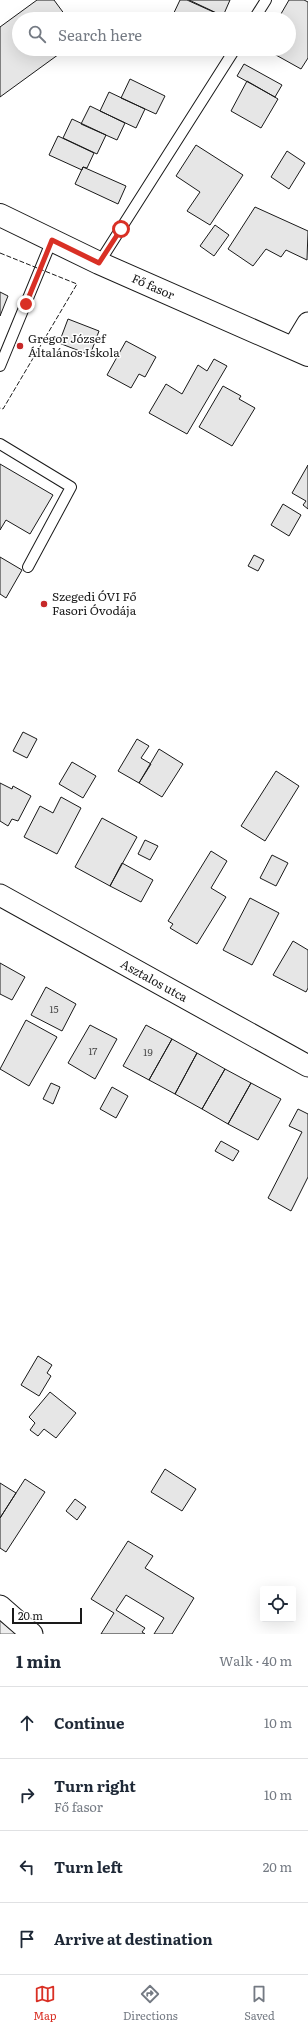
<!DOCTYPE html>
<html lang="en">
<head>
<meta charset="utf-8">
<style>
  body { margin:0; font-family:Literata,serif; background:#f2f2f3; color:#1f2937 }
  .controls { position:absolute; right:12px; bottom:12px; display:grid; overflow:hidden; border-radius:4px; box-shadow:0 4px 16px #0002 }
  .controls button { width:36px; height:36px; display:grid; place-items:center; padding:0; border:0; border-bottom:1px solid #e0e1e3; background:#fff; color:#1f2937; font:20px sans-serif }
  .scale { position:absolute; left:12px; bottom:10px; width:70px; box-sizing:border-box; padding-left:4px; border:2px solid #1a1a1a; border-top:0; font-size:11px; line-height:14px; white-space:nowrap; color:#1a1a1a; -webkit-text-stroke:3px #fff; paint-order:stroke }
  .stop { position:absolute; width:12px; height:12px; margin:-9px; border:3px solid #d93025; border-radius:50%; background:#fff }
  .stop.end { background:#d93025; border-color:#fff; box-shadow:0 1px 4px #0008 }
  .list { margin:0; padding:0; list-style:none }
  h2 { display:flex; justify-content:space-between; align-items:center; height:52px; margin:0; padding:0 16px; font-size:17px }
  h2 small { font-size:13px; font-weight:400; color:#747a83 }
  .list li { display:grid; grid-template-columns:26px 1fr auto; gap:12px; align-items:center; box-sizing:border-box; height:72px; padding:0 16px; border-top:1px solid #e0e1e3 }
  .list b { display:block; font-size:15px; white-space:nowrap }
  .list p { margin:0; font-size:13px; white-space:nowrap; color:#747a83 }
  .list em { font-size:13px; font-style:normal; color:#747a83 }
  .icon { flex:none; width:22px; height:22px; fill:none; stroke:currentColor; stroke-width:2; stroke-linecap:round; stroke-linejoin:round }
  .map { position:relative; flex:none; width:308px; height:1634px; overflow:hidden }
  .search { position:absolute; background:#fff; box-shadow:0 4px 16px #0002; left:12px; right:12px; top:12px; height:44px; display:flex; align-items:center; gap:10px; box-sizing:border-box; padding:0 14px; border-radius:22px; color:#747a83; font-size:15px }
  .sheet { height:340px; background:#fff }
  nav { display:flex; justify-content:space-around; align-items:center; box-sizing:border-box; height:56px; border-top:1px solid #e0e1e3; background:#fff; font-size:11px; color:#747a83 }
  nav a { display:grid; justify-items:center; gap:2px }
  nav .on { color:#d93025 }
  .map>svg:first-child { display:block }
  .built { fill:#ededed; stroke:#6a6a6a }
  .building { fill:#e6e6e6; stroke:#1a1a1a }
  .lines { fill:none; stroke-linecap:round; stroke-linejoin:round }
  .lane-casing { stroke:#1a1a1a; stroke-width:12 }
  .street-casing { stroke:#1a1a1a; stroke-width:23 }
  .secondary-casing { stroke:#1a1a1a; stroke-width:24 }
  .lane { stroke:#fff; stroke-width:10 }
  .street { stroke:#fff; stroke-width:21 }
  .secondary { stroke:#fff; stroke-width:22 }
  .fence { stroke:#1a1a1a; stroke-width:1; stroke-dasharray:5 2; stroke-linecap:butt }
  .route { stroke:#d93025; stroke-width:5 }
  .poi-dot { fill:#c62828; stroke:#fff; stroke-width:1.5 }
  .labels { text-anchor:middle; stroke-width:3; stroke-linejoin:round; paint-order:stroke }
  .number-label { font-size:10px; fill:#4d4d4d }
  .street-label { font-size:12px; fill:#1a1a1a; stroke:#fff }
  .poi-label { font-size:12px; fill:#1a1a1a; stroke:#fff; text-anchor:start }
</style>
</head>
<body>
<div class="map">
<svg width="308" height="1634" viewBox="0 0 308 1634">
  <rect width="100%" height="100%" fill="#fff"/>
  <path class="built" d="M0,1621L16,1634H0Z"/>
  <path class="building" d="M37,0H54L68,19H19V49H66L0,97V27Z
    M180,0H187L218,14L215,19H171Z
    M189,0H230L223,16Z
    M289,0H304L308,2V58L301,69L267,50L289,49V19H278Z
    M244,64L282,85L275,97L237,76Z
    M130,79L165,96L156,114L121,98Z
    M247,81L278,99L261,128L231,111Z
    M109,92L145,109L136,128L100,111Z
    M90,106L125,123L117,140L81,124Z
    M72,119L106,135L97,154L63,138Z
    M58,136L94,153L87,168L83,167L82,170L49,155Z
    M196,145L243,175L210,225L187,211L200,192L176,176Z
    M287,151L305,163L289,189L271,177Z
    M83,167L126,186L118,204L75,184Z
    M255,207L308,231L307,260L286,250L281,257L266,249L253,266L228,249Z
    M215,225L229,235L214,256L200,246Z
    M0,292L8,296L0,316Z
    M68,319L99,331L90,355L59,343Z
    M126,341L156,357L145,377L139,374L131,388L107,375Z
    M214,359L227,366L187,434L149,413L166,384L182,394L198,365L207,371Z
    M223,386L241,396L239,399L255,408L232,446L199,427Z
    M0,464L53,495L30,534L6,520L0,530Z
    M308,465V509L303,505L306,501L292,493Z
    M283,504L301,515L289,536L271,525Z
    M254,555L264,560L258,571L248,566Z
    M0,557L22,570L6,598L0,594Z
    M23,732L37,739L27,758L13,751Z
    M137,739L149,746L141,758L151,764L139,783L118,771Z
    M159,749L183,764L162,797L139,783Z
    M72,762L96,776L83,798L59,784Z
    M276,771L299,786L265,841L241,826Z
    M0,783L12,789L13,786L31,796L18,821L12,819L8,826L0,821Z
    M61,797L81,808L57,854L24,837L40,806L53,813Z
    M102,818L137,837L110,886L75,867Z
    M145,840L158,846L150,860L138,854Z
    M211,851L227,861L211,888L226,897L197,944L170,928L173,924L168,921Z
    M272,855L288,863L276,886L260,878Z
    M122,863L153,880L141,902L110,886Z
    M250,898L279,913L252,965L223,950Z
    M293,941L308,950V988L306,992L273,975Z
    M0,963L25,977L12,1000L0,994Z
    M46,987L76,1004L62,1031L31,1015Z
    M26,1020L57,1037L29,1086L0,1069Z
    M90,1025L117,1039L95,1079L68,1063Z
    M146,1025L172,1039L149,1080L123,1066Z
    M172,1039L197,1053L175,1094L149,1080Z
    M197,1053L225,1069L202,1109L175,1094Z
    M225,1069L251,1083L228,1124L202,1109Z
    M51,1083L60,1087L53,1104L43,1099Z
    M251,1083L281,1099L258,1140L228,1124Z
    M112,1087L128,1096L116,1118L100,1109Z
    M298,1109L308,1114V1177L291,1211L268,1198L302,1132L289,1126Z
    M221,1141L239,1151L233,1161L215,1151Z
    M38,1356L52,1365L47,1373L51,1376L39,1396L21,1385Z
    M50,1392L76,1413L56,1438L44,1429L38,1436L30,1430L35,1423L29,1417Z
    M165,1469L196,1489L182,1511L151,1492Z
    M25,1479L45,1492L6,1552L0,1548V1518Z
    M0,1483L16,1493L0,1518Z
    M75,1499L86,1507L77,1520L66,1511Z
    M128,1541L153,1556L145,1568L194,1598L172,1634H154L164,1618L126,1595L116,1610L145,1628L142,1632L145,1634H101L114,1613L91,1599Z"/>
  <g class="lines">
    <defs>
      <path id="lane" d="M254,19L266,0
        M99,263L235,49
        M0,366L52,240
        M0,444L71,487L28,567"/>
      <path id="street" d="M293,348L308,323
        M0,895L308,1066
        M0,1606L32,1634"/>
      <path id="secondary" d="M0,215L99,263L308,355"/>
    </defs>
    <use href="#lane" class="lane-casing"/>
    <use href="#street" class="street-casing"/>
    <use href="#secondary" class="secondary-casing"/>
    <use href="#lane" class="lane"/>
    <use href="#street" class="street"/>
    <use href="#secondary" class="secondary"/>
    <path class="fence" d="M0,253L77,284L3,409L0,408"/>
  </g>
  <g class="lines">
    <path class="route" d="M26,304L52,240L99,263L121,229"/>
  </g>
  <g class="poi-dot">
    <circle cx="20" cy="346" r="4"/>
    <circle cx="44" cy="604" r="4"/>
  </g>
  <g class="labels">
    <g class="number-label">
      <text x="54" y="1013">15</text>
      <text x="93" y="1055">17</text>
      <text x="148" y="1056">19</text>
    </g>
    <g class="street-label">
      <text transform="translate(153 287) rotate(24)" y="4">Fő fasor</text>
      <text transform="translate(154 981) rotate(29)" y="4">Asztalos utca</text>
    </g>
    <g class="poi-label">
      <text x="28" y="343">Gregor József<tspan x="28" dy="14">Általános Iskola</tspan></text>
      <text x="52" y="601">Szegedi ÓVI Fő<tspan x="52" dy="14">Fasori Óvodája</tspan></text>
    </g>
  </g>
</svg>
<div class="controls">
<button><svg class="icon" aria-label="locate" viewBox="0 0 24 24"><circle cx="12" cy="12" r="6"/><path d="M12 2v4M12 18v4M2 12h4M18 12h4"/></svg></button>
</div>
<div class="scale">20 m</div>
<div class="stop" style="left:121px;top:229px"></div>
<div class="stop end" style="left:26px;top:304px"></div>
<div class="search"><svg class="icon" aria-label="search" viewBox="0 0 24 24"><circle cx="10" cy="10" r="6"/><path d="M15 15l6 6"/></svg>Search here</div>
</div>
<section class="sheet">
<h2>1 min<small>Walk · 40 m</small></h2>
<ul class="list">
<li><svg class="icon" aria-label="ahead" viewBox="0 0 24 24"><path d="M12 20V5M6 11l6-6 6 6"/></svg><div><b>Continue</b></div><em>10 m</em></li>
<li><svg class="icon" aria-label="right" viewBox="0 0 24 24"><path d="M7 20v-9h11M14 6l5 5-5 5"/></svg><div><b>Turn right</b><p>Fő fasor</p></div><em>10 m</em></li>
<li><svg class="icon" aria-label="left" viewBox="0 0 24 24"><path d="M17 20v-9H6M10 6l-5 5 5 5"/></svg><div><b>Turn left</b></div><em>20 m</em></li>
<li><svg class="icon" aria-label="arrive" viewBox="0 0 24 24"><path d="M6 21V4h12l-3 4 3 4H6"/></svg><div><b>Arrive at destination</b></div></li>
</ul>
</section>
<nav>
<a class="on"><svg class="icon" aria-label="map" viewBox="0 0 24 24"><path d="M3 6l6-2 6 2 6-2v14l-6 2-6-2-6 2zM9 4v14M15 6v14"/></svg>Map</a>
<a><svg class="icon" aria-label="directions" viewBox="0 0 24 24"><path d="M12 3l9 9-9 9-9-9zM9 14v-3h6M13 9l2 2-2 2"/></svg>Directions</a>
<a><svg class="icon" aria-label="saved" viewBox="0 0 24 24"><path d="M7 4h10v16l-5-4-5 4z"/></svg>Saved</a>
</nav>
</body>
</html>
